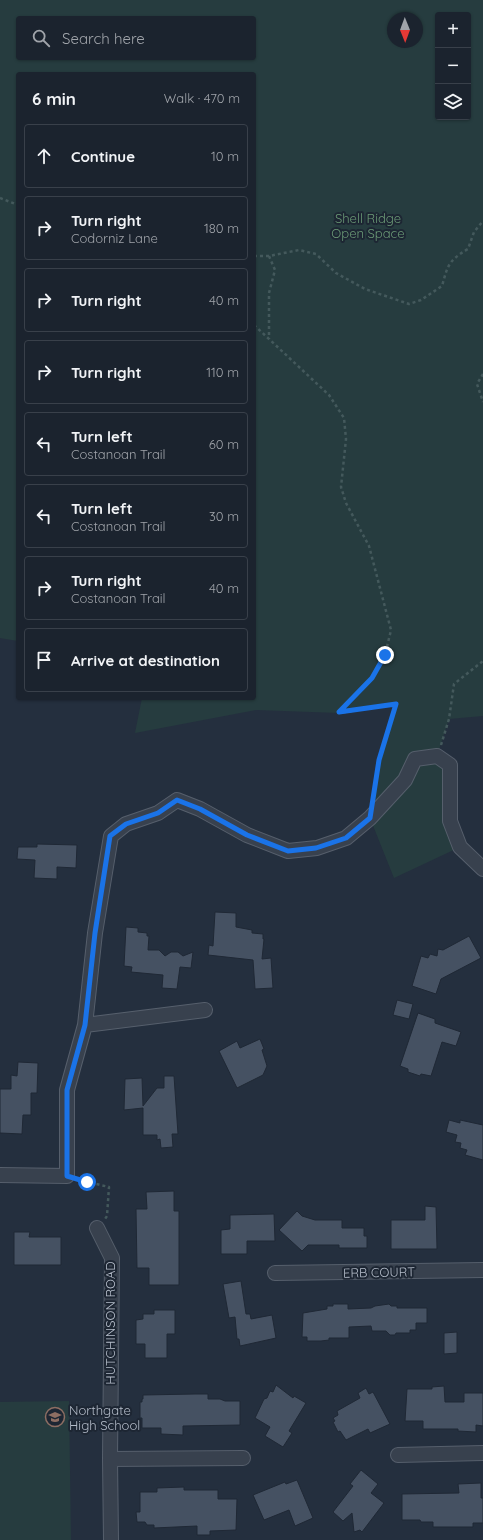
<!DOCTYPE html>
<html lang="en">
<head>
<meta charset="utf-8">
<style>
  body { margin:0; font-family:Quicksand,sans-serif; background:#282f3a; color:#f1f3f6 }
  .controls { position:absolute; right:12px; top:12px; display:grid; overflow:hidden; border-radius:4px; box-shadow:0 1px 3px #0004 }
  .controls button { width:36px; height:36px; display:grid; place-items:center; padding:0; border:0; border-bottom:1px solid #39404a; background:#1b232e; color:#f1f3f6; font:20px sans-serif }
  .compass { position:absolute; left:387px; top:12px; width:36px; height:36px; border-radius:50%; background:#1b232e; box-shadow:0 1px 3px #0004; rotate:179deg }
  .stop { position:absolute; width:12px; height:12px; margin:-9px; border:3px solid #1a73e8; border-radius:50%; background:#fff }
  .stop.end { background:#1a73e8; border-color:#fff; box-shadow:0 1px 4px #0008 }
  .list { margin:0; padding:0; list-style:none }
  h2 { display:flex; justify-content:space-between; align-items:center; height:52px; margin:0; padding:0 16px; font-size:17px }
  h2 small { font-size:13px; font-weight:400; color:#a0a4aa }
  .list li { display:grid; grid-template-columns:26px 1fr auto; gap:12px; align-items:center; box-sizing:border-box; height:64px; margin:0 8px 8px; padding:0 8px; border:1px solid #39404a; border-radius:4px }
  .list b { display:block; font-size:15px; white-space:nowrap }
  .list p { margin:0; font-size:13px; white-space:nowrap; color:#a0a4aa }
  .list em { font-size:13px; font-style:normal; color:#a0a4aa }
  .icon { flex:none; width:22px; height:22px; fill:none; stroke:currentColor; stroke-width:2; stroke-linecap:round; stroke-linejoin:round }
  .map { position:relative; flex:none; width:483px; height:1540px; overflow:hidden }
  .search { position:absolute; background:#1b232e; box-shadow:0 1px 3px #0004; left:16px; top:16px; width:240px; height:44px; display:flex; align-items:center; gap:10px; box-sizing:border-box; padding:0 14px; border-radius:4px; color:#a0a4aa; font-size:15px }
  .panel { position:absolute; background:#1b232e; box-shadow:0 1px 3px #0004; left:16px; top:72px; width:240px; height:628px; border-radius:4px }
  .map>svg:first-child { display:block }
  .green { fill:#263c3f; fill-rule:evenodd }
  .building { fill:#455162; stroke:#1f2835 }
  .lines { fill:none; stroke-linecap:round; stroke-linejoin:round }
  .minor-casing { stroke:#565f6c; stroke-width:16 }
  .path { stroke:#44595c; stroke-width:2.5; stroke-dasharray:3 3; stroke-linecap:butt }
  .minor { stroke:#38414e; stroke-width:14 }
  .route { stroke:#1a73e8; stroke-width:5 }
  .labels { text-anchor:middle; stroke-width:4; stroke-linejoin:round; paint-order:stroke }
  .park-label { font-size:13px; fill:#6b9a76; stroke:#1d2633 }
  .street-label { font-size:13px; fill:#b4bcc9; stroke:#1d2633 }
  .poi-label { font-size:13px; fill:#b4bcc9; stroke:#1d2633; text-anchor:start }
</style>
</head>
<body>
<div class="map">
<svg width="483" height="1540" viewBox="0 0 483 1540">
  <rect width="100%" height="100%" fill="#242f3e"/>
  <path class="green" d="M0,0H483V716L449,719L437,756L450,765L460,847L394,878L370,818L379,760L395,704L339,713L256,710L135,733L142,698H254V74H18V641L0,638ZM438,15H468V117H438ZM18,18H254V58H18ZM393,18H417V42H393Z
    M69,1401L71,1540H0V1402Z"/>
  <path class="building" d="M37,844L77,845L76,868L57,867V879L34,878L35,860L17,859L18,847H37Z
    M215,912L236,913V927L252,930V933L263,934V939H264L262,959L271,958L273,988L255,989L253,960L208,955L209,945L213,946Z
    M126,927L138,928V932L147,933V936H149L148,950H159L165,956L171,952H178L183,956L193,952L191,968L180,967L177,989L162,988L163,975L131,972L132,967L124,966Z
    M469,936L481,958L441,979L436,994L412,986L421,956L428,958L430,954L437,956L438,949L443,950Z
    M397,1000L413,1004L409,1019L393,1015Z
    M418,1013L435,1019V1023L461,1032L456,1046L442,1042L431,1076L421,1074L420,1076L408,1072V1069L400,1066Z
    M260,1039L264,1049L262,1050L267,1066L263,1075L237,1088L219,1051L237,1041L240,1048Z
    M18,1062L38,1063L37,1093H31V1115H23L22,1134L0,1133V1089H11V1075L17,1076Z
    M164,1076H174L178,1134H172L173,1147L161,1148L160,1139L157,1140V1135H143V1108L124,1110L125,1079L142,1078L143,1106L157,1088H164Z
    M449,1120L460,1123V1120L483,1125V1160L465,1155L467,1150L460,1148L461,1143L455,1142L457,1135L446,1132Z
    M174,1191V1211H179V1285H149V1268H137L136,1209H147L146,1192Z
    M425,1206L436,1207L437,1249H391V1220H425Z
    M297,1211L302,1216L315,1220H342V1228H364V1236H367V1248H339V1245H308L302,1251L279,1230Z
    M274,1214L275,1241H247V1254H221V1230L230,1229V1215Z
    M14,1232H30L29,1237H61V1265H14Z
    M241,1281L246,1314H250L251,1319L272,1315L276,1338L240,1346L239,1339H237L235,1317L229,1318L223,1284Z
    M333,1304H348V1309L371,1308L375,1306L389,1304L391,1306H397V1308H427V1323H416V1330H410V1333H396L395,1335H390L386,1331H372L371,1326L349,1327V1338H329V1340L321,1341H307V1337H302L303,1313L327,1309V1306H333Z
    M154,1310H175V1334H167V1358H145V1344H136V1320L143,1319V1314H154Z
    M457,1332V1353L444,1354V1333Z
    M276,1385L293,1398L294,1396L306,1403L289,1431L292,1433L283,1447L265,1436L270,1427L255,1418L264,1399L267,1398L270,1391L273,1392Z
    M444,1386L445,1402H464V1393H483V1426L476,1425V1432L458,1431V1429H423V1421H405L407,1389H432V1387Z
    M366,1388L369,1394L373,1392L390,1424L370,1433L368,1429L346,1440L340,1431L338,1432L333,1422L335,1421L333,1418L338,1415L337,1411L360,1398L358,1393Z
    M195,1394H208V1399H220L225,1401H240V1425L183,1426V1435L161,1434V1428H142V1418H140V1402H142V1399H143V1395Z
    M361,1470L378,1484L371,1493L384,1503L362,1532L360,1530L354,1532L352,1513L343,1521L333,1512L353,1486L350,1484Z
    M297,1480L313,1518L295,1526L289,1510L264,1520L253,1495L285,1482L286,1484Z
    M481,1483V1498H483V1523H473V1527H433V1522H421L420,1520H402V1494L459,1493L458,1484Z
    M184,1487V1490H218V1499H237L236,1530L210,1531V1535H197V1526L154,1528V1525H147L145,1522H137L136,1512H140V1492H157V1488Z"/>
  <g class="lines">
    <defs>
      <path id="minor" d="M85,1025L205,1010
        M0,1175L67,1176V1090L85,1025L95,933L111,836L126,824L158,813L177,800L200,809L247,835L288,851L317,848L346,838L370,818L405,780L415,759L437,756L450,765V821L460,847L483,869
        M97,1228L112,1258L110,1459L111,1540
        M275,1273L483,1270
        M398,1455L483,1453
        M110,1459L243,1458"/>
    </defs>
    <use href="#minor" class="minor-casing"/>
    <path class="path" d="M0,198L18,205
      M254,256H269L299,250L316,254L336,273L365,289L409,304L421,300L442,286C448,265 448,261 468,249L474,232L483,221
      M269,256L275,270L269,293V339
      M254,325L329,395L344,418L346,439L341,487L346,503L369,546L391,630L385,655L372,678L339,713L396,704L379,760L374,794
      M483,374L477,384L483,402
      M441,745L449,719L454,684L483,661
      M79,1180L109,1187L107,1216L105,1219"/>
    <use href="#minor" class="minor"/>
  </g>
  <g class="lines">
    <path class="route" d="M87,1182L67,1176V1090L85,1025L95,933L110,836L126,824L158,813L177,800L200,809L247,835L288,851L316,848L346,838L370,818L379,760L396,704L339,712L372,678L385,655"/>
  </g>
  <defs>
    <symbol id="school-ring" viewBox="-11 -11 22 22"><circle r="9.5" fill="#1d2633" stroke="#8d6e63" stroke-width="1.5"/><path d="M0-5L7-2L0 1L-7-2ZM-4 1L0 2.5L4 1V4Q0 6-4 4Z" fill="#8d6e63"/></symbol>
  </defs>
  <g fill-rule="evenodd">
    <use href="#school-ring" x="44" y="1406" width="22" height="22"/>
  </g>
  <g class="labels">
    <g class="park-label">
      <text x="368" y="223">Shell Ridge<tspan x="368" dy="15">Open Space</tspan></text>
    </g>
    <g class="street-label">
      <text transform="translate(379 1272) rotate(-1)" y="5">ERB COURT</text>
      <text transform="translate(110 1323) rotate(-90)" y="5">HUTCHINSON ROAD</text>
    </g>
    <g class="poi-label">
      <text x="69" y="1415">Northgate<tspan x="69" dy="15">High School</tspan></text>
    </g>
  </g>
</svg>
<div class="controls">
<button>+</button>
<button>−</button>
<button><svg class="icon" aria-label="layers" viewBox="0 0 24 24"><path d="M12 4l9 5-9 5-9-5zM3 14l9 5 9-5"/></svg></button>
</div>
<svg class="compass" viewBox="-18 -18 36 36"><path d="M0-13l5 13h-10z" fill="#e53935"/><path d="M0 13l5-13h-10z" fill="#a0a4aa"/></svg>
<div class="stop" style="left:87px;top:1182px"></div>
<div class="stop end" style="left:385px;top:655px"></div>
<div class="search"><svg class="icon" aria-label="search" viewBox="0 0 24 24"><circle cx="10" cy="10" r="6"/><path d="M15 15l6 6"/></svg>Search here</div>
<section class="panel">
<h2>6 min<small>Walk · 470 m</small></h2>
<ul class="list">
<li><svg class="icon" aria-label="ahead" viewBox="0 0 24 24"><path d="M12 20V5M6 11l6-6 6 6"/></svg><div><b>Continue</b></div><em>10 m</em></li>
<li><svg class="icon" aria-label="right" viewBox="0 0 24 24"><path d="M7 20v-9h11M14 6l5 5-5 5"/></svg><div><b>Turn right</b><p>Codorniz Lane</p></div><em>180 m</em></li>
<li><svg class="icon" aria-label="right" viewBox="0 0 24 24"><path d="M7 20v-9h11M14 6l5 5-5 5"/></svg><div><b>Turn right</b></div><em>40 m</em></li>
<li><svg class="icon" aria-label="right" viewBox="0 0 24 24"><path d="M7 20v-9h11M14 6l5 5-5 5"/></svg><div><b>Turn right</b></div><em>110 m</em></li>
<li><svg class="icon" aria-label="left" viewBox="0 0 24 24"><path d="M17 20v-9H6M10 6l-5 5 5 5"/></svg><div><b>Turn left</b><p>Costanoan Trail</p></div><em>60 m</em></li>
<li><svg class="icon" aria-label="left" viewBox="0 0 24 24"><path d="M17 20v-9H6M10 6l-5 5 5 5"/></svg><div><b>Turn left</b><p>Costanoan Trail</p></div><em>30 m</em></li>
<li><svg class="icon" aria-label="right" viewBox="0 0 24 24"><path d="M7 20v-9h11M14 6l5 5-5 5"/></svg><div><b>Turn right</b><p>Costanoan Trail</p></div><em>40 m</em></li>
<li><svg class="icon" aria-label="arrive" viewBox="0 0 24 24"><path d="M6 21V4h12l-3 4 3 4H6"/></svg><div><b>Arrive at destination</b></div></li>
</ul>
</section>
</div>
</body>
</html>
